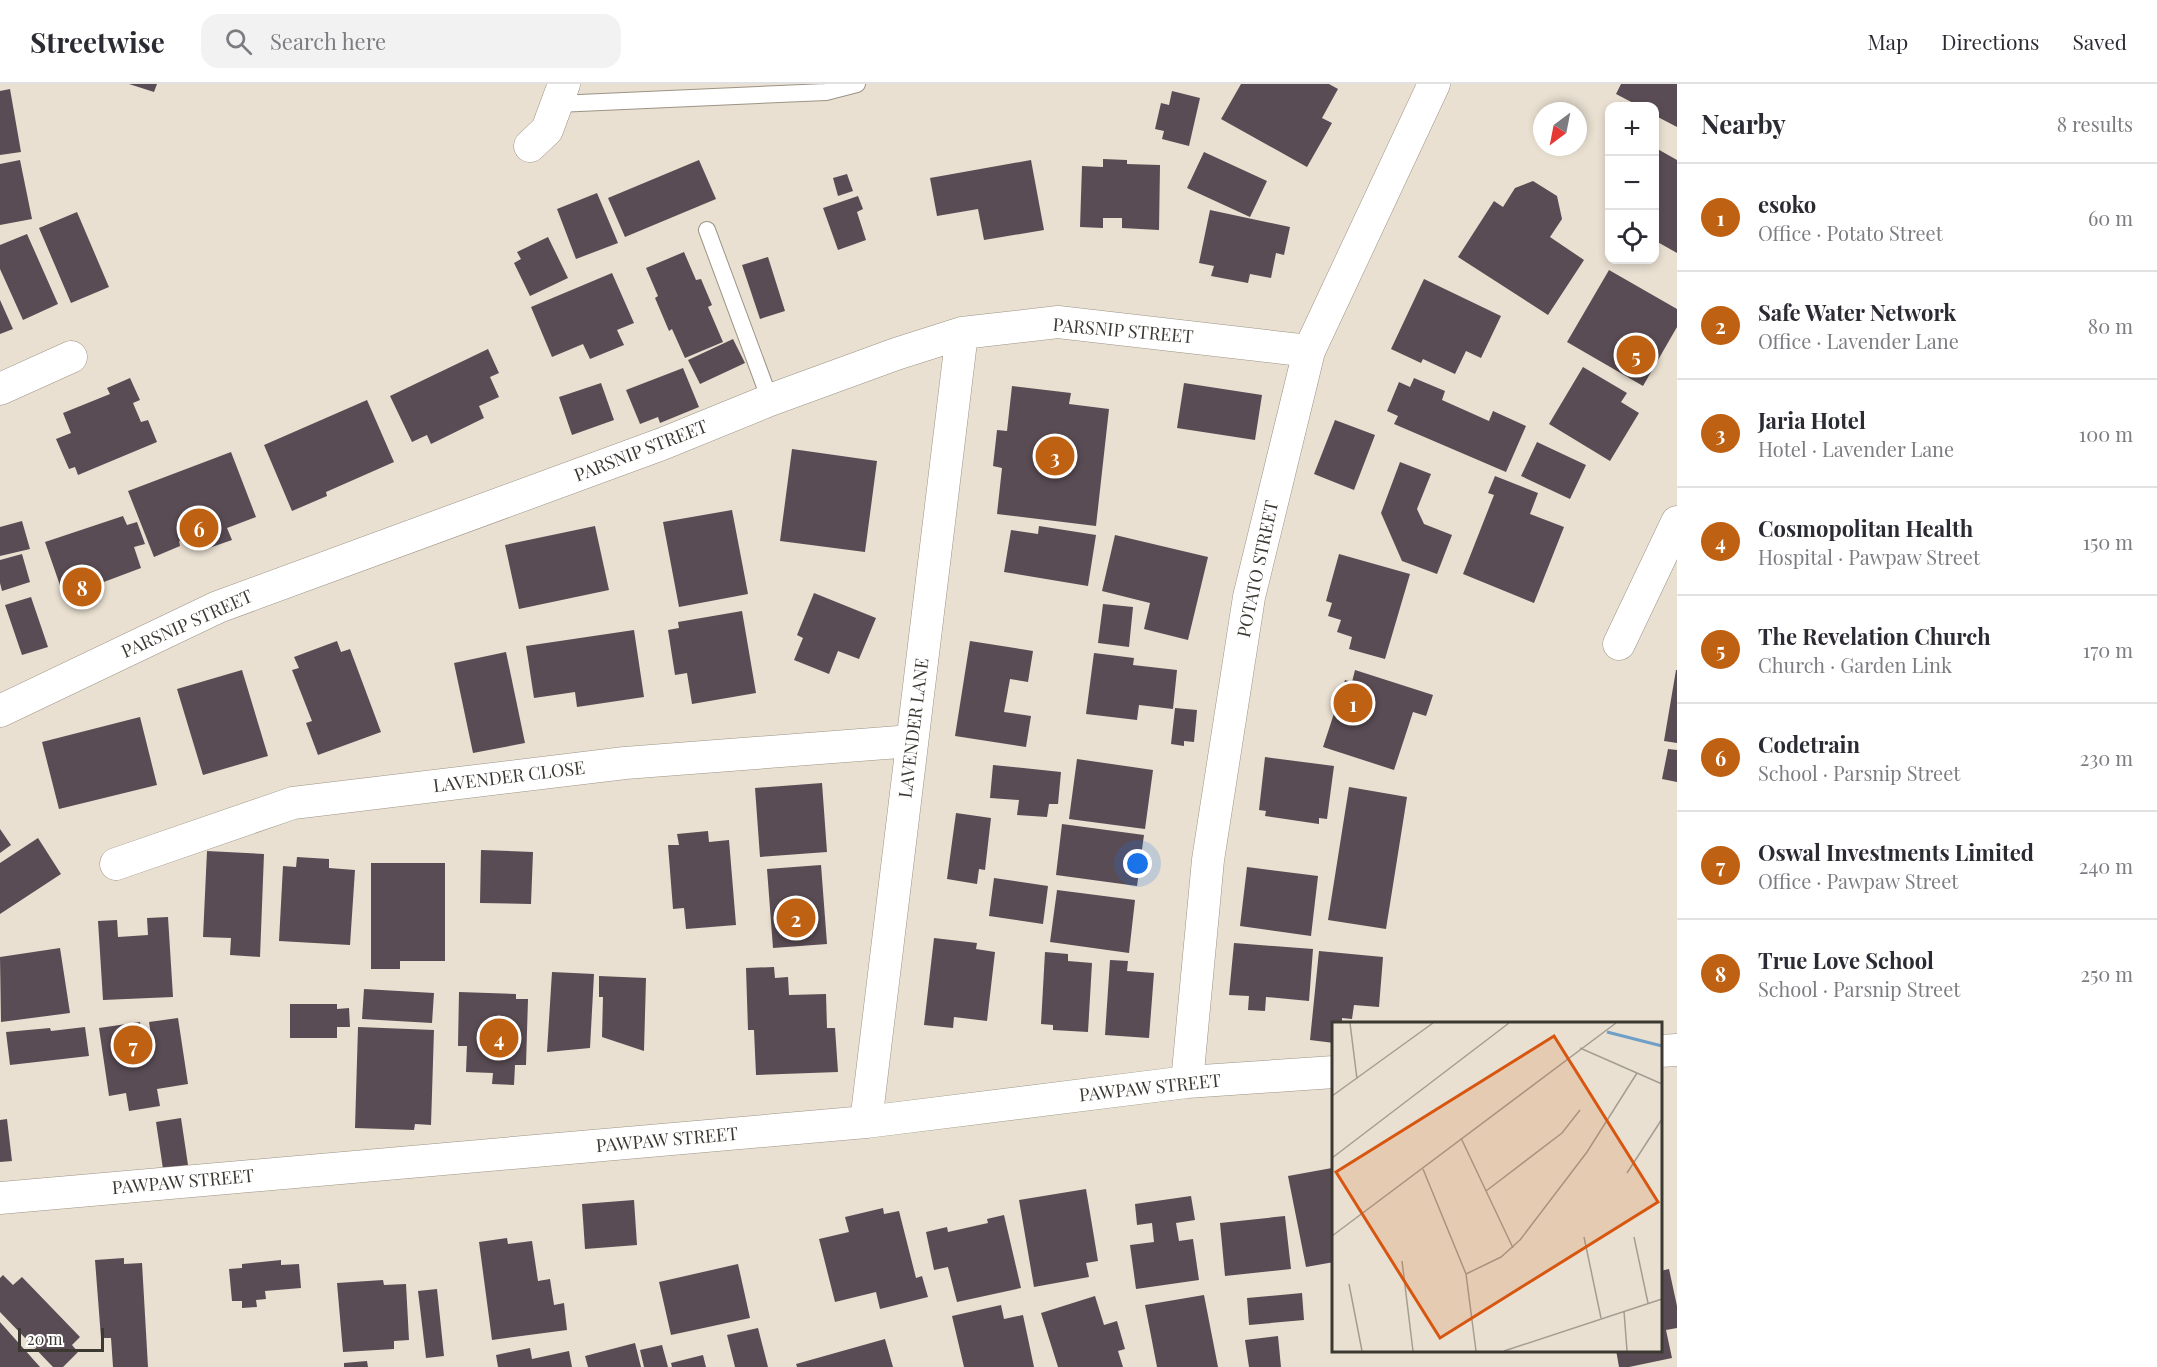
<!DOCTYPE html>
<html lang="en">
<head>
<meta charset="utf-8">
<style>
  body { margin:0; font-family:"Playfair Display",serif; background:#f2f2f3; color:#2b2b33 }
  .controls { position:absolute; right:18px; top:18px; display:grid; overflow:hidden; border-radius:12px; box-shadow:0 3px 9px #0003 }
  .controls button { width:54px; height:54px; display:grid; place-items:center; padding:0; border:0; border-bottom:2px solid #e1e1e2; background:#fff; color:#2b2b33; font:30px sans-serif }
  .compass { position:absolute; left:1533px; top:18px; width:54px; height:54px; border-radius:50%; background:#fff; box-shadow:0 3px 9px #0003; rotate:212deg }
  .scale { position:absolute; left:18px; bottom:15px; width:86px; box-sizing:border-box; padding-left:6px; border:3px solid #3c3832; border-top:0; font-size:16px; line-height:21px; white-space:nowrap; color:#3c3832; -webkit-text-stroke:4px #fff; paint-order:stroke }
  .you { position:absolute; left:1138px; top:780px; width:21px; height:21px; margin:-15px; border:4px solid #fff; border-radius:50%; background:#1a73e8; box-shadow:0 0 0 9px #1a73e833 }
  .badge { display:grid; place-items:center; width:39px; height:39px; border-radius:50%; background:#be6113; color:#fff; font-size:20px; font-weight:700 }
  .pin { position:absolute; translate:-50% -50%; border:3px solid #fff; box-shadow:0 2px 6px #0006 }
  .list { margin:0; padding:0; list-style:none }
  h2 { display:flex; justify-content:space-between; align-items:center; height:78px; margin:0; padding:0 24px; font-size:26px }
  h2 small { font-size:20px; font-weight:400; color:#7c7c81 }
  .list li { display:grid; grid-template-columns:39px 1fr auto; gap:18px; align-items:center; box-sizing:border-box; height:108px; padding:0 24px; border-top:2px solid #e1e1e2 }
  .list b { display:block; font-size:22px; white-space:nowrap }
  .list p { margin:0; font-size:20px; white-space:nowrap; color:#7c7c81 }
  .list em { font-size:20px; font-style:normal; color:#7c7c81 }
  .icon { flex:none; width:33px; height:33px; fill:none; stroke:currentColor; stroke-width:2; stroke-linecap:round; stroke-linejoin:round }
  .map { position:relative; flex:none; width:1677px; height:1283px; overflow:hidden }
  header { display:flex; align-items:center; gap:36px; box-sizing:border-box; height:84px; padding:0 30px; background:#fff; border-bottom:2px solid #e1e1e2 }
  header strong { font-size:28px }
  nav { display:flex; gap:33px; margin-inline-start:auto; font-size:21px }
  .search { width:420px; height:54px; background:#f2f2f3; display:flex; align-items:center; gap:15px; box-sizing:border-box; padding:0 21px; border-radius:18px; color:#7c7c81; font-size:22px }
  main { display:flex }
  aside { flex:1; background:#fff }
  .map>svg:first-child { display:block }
  .building { fill:#5a4c54 }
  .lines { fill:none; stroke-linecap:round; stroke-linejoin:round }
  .lane-casing { stroke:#9c9385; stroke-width:18 }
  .street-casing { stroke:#9c9385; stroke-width:33 }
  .lane { stroke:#fff; stroke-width:16 }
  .street { stroke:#fff; stroke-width:32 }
  .labels { text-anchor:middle; stroke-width:6; stroke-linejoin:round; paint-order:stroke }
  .street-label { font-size:18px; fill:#3c3832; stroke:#fff }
  .inset-river { fill:none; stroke:#6f9ec7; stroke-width:3 }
  .inset-road { fill:none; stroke:#a49d91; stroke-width:1.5 }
  .view { fill:#d75610; fill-opacity:0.15; stroke:#d75610; stroke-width:3 }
  .inset-edge { fill:none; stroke:#3c3832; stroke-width:3 }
</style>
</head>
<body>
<header>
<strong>Streetwise</strong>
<div class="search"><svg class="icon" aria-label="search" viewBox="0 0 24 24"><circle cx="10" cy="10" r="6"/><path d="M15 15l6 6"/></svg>Search here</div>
<nav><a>Map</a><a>Directions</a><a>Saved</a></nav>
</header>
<main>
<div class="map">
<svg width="1677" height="1283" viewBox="0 0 1677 1283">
  <rect width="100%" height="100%" fill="#e9e0d1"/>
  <path class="building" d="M129,0H157L154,8Z
    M1241,0H1329L1338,5L1322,34L1332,39L1307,83L1221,35Z
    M1621,0H1677V43L1654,31V22H1639L1616,10Z
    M10,5L21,68L0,71V7Z
    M1172,7L1200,14L1189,62L1162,55L1164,47L1155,45L1161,19L1169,21Z
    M1654,63L1677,76V169L1654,156Z
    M1204,68L1267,97L1250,133L1187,104Z
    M1103,75L1127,76V80L1160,81L1159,146L1122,144V134H1103V144L1080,143L1082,82L1103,83Z
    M20,76L32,135L0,141V80Z
    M699,76L716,115L625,153L608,114Z
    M1031,76L1044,146L984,156L978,125L937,132L930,94Z
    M847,90L853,107L838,112L833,94Z
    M1533,97L1557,112L1562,135L1550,153L1584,176L1548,231L1458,173L1494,117L1503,123L1515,104Z
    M597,109L618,159L576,175L557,125Z
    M858,112L863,125L857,128L866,156L838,166L823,124Z
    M1210,126L1290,143L1284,171L1276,169L1271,194L1250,190L1248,199L1211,192L1214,182L1199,179Z
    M77,128L109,203L71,219L39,144Z
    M27,150L58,220L23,236L0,185V161Z
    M548,153L568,194L530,212L514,179L521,175L517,168Z
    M684,168L696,196L701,195L712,221L708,223L723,258L685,274L672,245L669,247L655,214L658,212L646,184Z
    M768,173L785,227L760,235L742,181Z
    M1609,186L1677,225V243L1643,302L1567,258Z
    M612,189L634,239L617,246L624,261L590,275L583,260L552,273L531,223Z
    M1424,195L1501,232L1481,274L1466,267L1455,290L1423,275L1421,279L1391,265Z
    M0,216L13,245L0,250Z
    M733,255L745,279L700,300L688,276Z
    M488,265L499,289L490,293L499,313L479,322L484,334L431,360L427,351L412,358L390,312Z
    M1583,283L1627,309L1621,318L1639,329L1610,377L1549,340Z
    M683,284L699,323L660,339L658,333L640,340L626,306Z
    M130,294L140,316L133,319L141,338L148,336L157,358L78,391L75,383L69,385L56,355L71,349L63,329L110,310L107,304Z
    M1414,294L1445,307L1442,316L1489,337L1493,327L1526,342L1506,388L1394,340L1398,332L1387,327L1399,298L1410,303Z
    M601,299L614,336L572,351L559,313Z
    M1184,299L1262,311L1255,356L1177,344Z
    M1012,302L1071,309L1069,320L1109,325L1096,442L997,430L1002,384L993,382L997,346L1007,347Z
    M367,316L394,378L326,408L327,412L292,427L264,361Z
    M1335,336L1375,351L1354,406L1314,390Z
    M1537,358L1586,381L1570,415L1521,392Z
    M792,365L877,377L865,468L780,457Z
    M231,368L256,433L227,444L232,456L209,464L202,448L179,457L180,462L154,473L128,407Z
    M1400,378L1431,390L1417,425L1424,440L1452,451L1437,490L1402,477L1381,429Z
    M1495,392L1538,409L1530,430L1564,443L1534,519L1463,490L1494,411L1488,409Z
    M732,426L748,510L679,523L663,438Z
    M123,432L127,441L137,438L145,460L134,463L141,484L64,513L45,458Z
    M22,437L30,465L0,472V443Z
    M595,442L609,506L519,525L505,461Z
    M1039,442L1096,451L1088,502L1004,488L1011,446L1038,450Z
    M1115,451L1208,473L1188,556L1144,545L1150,519L1102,507Z
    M22,470L30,498L2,507L0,499V476Z
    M1339,470L1410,490L1385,575L1349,565L1352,553L1337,548L1341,536L1328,532L1332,519L1326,517Z
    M814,509L876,534L859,575L838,567L829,590L794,576L803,554L797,551Z
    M31,513L48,563L22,571L5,521Z
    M1103,520L1133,523L1129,563L1098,559Z
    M742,527L756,609L692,620L687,589L675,591L668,546L679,544L678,538Z
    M634,546L644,613L577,623L575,608L534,614L526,562Z
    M337,557L341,568L350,565L381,648L318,671L306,639L312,637L292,586L299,584L294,573Z
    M970,557L1033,567L1028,598L1010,595L1004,628L1031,632L1026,663L955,652Z
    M506,568L525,659L473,669L454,579Z
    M1094,569L1134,574L1133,581L1177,586L1173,625L1139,621L1137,636L1086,630Z
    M242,586L268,672L203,691L177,605Z
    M1355,586L1433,611L1426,632L1413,628L1394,686L1323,663L1345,596L1352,598Z
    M1676,586H1677V659L1664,657Z
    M1175,624L1197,626L1194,658L1184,657V662L1171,660Z
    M140,633L157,701L59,725L42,658Z
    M1668,665L1677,666V698L1662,695Z
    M1265,673L1334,682L1327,735L1319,734V740L1265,732L1266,727L1259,726Z
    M1077,675L1153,686L1145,745L1069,735Z
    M993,681L1061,688L1058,720H1049L1047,733L1017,731L1019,716L990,714Z
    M822,699L827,768L760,773L755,704Z
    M1349,703L1407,713L1386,845L1328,836Z
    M956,729L991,734L985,786L979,785L977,800L947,795Z
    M1062,740L1144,751L1137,802L1056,791Z
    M0,745L11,761L0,769Z
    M708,747L709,758L729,756L736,841L686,845L684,824L673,825L668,761H679L677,750Z
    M38,754L61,790L0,830V779Z
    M481,766L533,768L531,820L480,819Z
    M207,767L264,770L260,873L230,871L231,854L203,853Z
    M297,773L329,775V784L355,786L350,861L279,857L283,782L296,783Z
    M371,779H445V877H400V885H371Z
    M821,781L827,860L773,864L767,785Z
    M1247,783L1318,792L1311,852L1240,842Z
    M994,794L1048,802L1043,840L989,832Z
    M1057,806L1135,816L1129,869L1050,858Z
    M168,833L173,913L103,916L98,837L117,836L118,853L148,851L147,834Z
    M934,854L977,859L976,865L995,868L987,937L954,933L953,944L924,941Z
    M1234,859L1313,865L1309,917L1266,913L1265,927L1248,926L1249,912L1229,911Z
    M60,864L70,929L1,938L0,873Z
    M1319,867L1383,873L1379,923L1354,921L1352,935L1342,934V940H1334V959L1310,956Z
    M1045,868L1068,870V877L1092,879L1088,948L1053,946V941L1041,940Z
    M1110,876L1128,877L1127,887L1154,889L1149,954L1105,951Z
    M774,883L775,894L788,893L789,911L826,910L827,944H835L838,988L756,991L754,946H748L746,884Z
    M552,888L594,890L590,964L547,968Z
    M599,892L646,894L644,967L602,953L603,913H599Z
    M364,905L434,909L432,939L362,935Z
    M459,908L516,910V915H528L526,981H515L514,1001L492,1000L493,989L466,988L467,962H458Z
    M290,920H337V925L349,924L350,943H337V954H290Z
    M178,934L188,1000L157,1005L160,1022L129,1027L126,1009L109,1012L99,944L140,938L144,966L153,965L149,938Z
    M85,943L89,972L10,981L6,948L50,944L51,947Z
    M358,943L434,946L431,1041L415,1040L414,1046L355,1044Z
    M181,1034L188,1081L163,1085L156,1038Z
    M7,1035L12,1077L0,1078V1036Z
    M1332,1084L1334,1178L1306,1183L1288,1092Z
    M1086,1105L1098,1177L1086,1179L1089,1193L1034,1203L1019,1116Z
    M1191,1112L1195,1136L1176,1139L1179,1157L1193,1155L1199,1196L1136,1205L1130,1161L1154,1158L1152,1139L1137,1141L1135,1120Z
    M634,1116L637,1161L585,1165L582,1120Z
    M883,1124L884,1130L899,1127L916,1194L922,1192L928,1213L880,1225L876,1208L835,1218L819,1155L849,1148L845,1133Z
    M1004,1131L1021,1204L957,1218L948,1183L934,1186L926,1148L947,1143L948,1148L988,1139L987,1135Z
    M1285,1132L1291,1185L1225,1192L1220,1139Z
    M507,1154L508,1160L532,1157L538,1197L550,1195L554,1221L564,1219L567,1246L492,1256L479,1158Z
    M124,1174V1180L142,1179L148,1283H113L111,1254H101L95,1176Z
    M281,1176V1181L299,1180L301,1204L265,1207L266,1215L256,1216L257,1223L242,1224V1217H232L229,1185L242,1184V1180Z
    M738,1180L750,1234L671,1251L659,1198Z
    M1669,1185L1677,1222V1244L1666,1246L1672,1274L1629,1283H1619L1616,1266H1660V1187Z
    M3,1191L13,1201L22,1193L80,1253L72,1261L78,1268L63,1283H53L0,1228V1194Z
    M383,1196L384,1201L406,1200L409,1256L394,1257V1265L343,1268L337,1199Z
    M437,1205L444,1272L426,1274L418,1207Z
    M1302,1209L1304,1236L1249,1241L1247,1214Z
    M1204,1211L1218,1283H1157L1145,1221Z
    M1095,1212L1104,1241L1117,1237L1125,1265L1118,1267L1123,1283H1058L1041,1229Z
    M1001,1221L1004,1235L1023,1231L1034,1283H964L952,1232Z
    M0,1238L40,1283H0Z
    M758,1244L768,1283H735L727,1251Z
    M1278,1252L1281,1283H1249L1245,1256Z
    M885,1255L893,1283H797L796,1280Z
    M635,1259L641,1283H588L585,1272Z
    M662,1261L668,1283H644L640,1266Z
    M530,1264L532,1275L569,1267L572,1283H498L496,1271Z
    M703,1271L706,1283H672L671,1279Z
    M367,1277L368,1283H344V1279Z"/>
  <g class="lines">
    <defs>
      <path id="lane" d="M557,20L826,8L857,0
        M707,146L770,316"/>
      <path id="street" d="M530,62L547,46L564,0
        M0,305L71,273
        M1619,560L1677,438
        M0,627L218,523L662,360L770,316L896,270L962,249L1058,238L1309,267
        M116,780L293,719L625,679L912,657
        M1660,967L1677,966
        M1187,998L1208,776L1249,513L1309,267L1434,0
        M866,1038L962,249
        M0,1114L866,1038L1187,998L1334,988"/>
    </defs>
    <use href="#lane" class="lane-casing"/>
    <use href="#street" class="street-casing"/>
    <use href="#lane" class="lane"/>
    <use href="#street" class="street"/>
  </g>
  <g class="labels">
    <g class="street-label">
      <text transform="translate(1123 247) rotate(5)" y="6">PARSNIP STREET</text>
      <text transform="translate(641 367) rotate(-21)" y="6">PARSNIP STREET</text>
      <text transform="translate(1258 485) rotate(-78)" y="6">POTATO STREET</text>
      <text transform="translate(187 540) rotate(-24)" y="6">PARSNIP STREET</text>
      <text transform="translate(914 644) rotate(-83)" y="6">LAVENDER LANE</text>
      <text transform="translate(509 693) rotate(-7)" y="6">LAVENDER CLOSE</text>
      <text transform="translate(1150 1004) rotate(-6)" y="6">PAWPAW STREET</text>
      <text transform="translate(667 1056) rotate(-5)" y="6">PAWPAW STREET</text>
      <text transform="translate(183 1098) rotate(-5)" y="6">PAWPAW STREET</text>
    </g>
  </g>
  <g transform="translate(1332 938)">
    <rect width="330" height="330" fill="#e9e0d1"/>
    <path class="inset-river" d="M275,10L330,24"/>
    <path class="inset-road" d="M18,1L25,57M248,26L330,62M0,74L101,1M129,116L181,226M0,136L177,1M91,147L134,252L144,329M295,151L330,97M154,169L230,111L248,88M0,214L284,1M252,215L269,296M302,215L316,281M70,239L81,329M134,252L169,235L188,218L255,130L305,51M17,262L30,329M292,289L295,329M172,329L330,277"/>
    <path class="view" d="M222,14L326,180L108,316L4,150Z"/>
    <rect width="330" height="330" class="inset-edge"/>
  </g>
</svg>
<div class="controls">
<button>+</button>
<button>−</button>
<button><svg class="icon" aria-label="locate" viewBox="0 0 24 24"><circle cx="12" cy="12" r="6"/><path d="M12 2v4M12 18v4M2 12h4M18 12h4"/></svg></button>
</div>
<svg class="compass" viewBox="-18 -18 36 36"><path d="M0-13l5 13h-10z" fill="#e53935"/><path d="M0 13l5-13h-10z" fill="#7c7c81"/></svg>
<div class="scale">20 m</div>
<div class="you"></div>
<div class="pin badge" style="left:1353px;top:619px">1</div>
<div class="pin badge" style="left:796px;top:834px">2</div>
<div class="pin badge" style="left:1055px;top:372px">3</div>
<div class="pin badge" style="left:499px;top:954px">4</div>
<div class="pin badge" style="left:1636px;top:271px">5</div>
<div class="pin badge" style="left:199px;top:444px">6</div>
<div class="pin badge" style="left:133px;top:961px">7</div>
<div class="pin badge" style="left:82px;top:503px">8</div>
</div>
<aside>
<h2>Nearby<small>8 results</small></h2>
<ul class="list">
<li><span class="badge">1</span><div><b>esoko</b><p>Office · Potato Street</p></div><em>60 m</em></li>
<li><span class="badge">2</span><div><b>Safe Water Network</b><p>Office · Lavender Lane</p></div><em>80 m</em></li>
<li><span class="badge">3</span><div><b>Jaria Hotel</b><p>Hotel · Lavender Lane</p></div><em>100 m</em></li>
<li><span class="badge">4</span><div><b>Cosmopolitan Health</b><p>Hospital · Pawpaw Street</p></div><em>150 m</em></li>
<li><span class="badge">5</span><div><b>The Revelation Church</b><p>Church · Garden Link</p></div><em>170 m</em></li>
<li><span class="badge">6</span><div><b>Codetrain</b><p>School · Parsnip Street</p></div><em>230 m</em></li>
<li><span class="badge">7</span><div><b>Oswal Investments Limited</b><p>Office · Pawpaw Street</p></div><em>240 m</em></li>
<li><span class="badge">8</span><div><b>True Love School</b><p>School · Parsnip Street</p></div><em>250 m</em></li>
</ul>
</aside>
</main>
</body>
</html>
